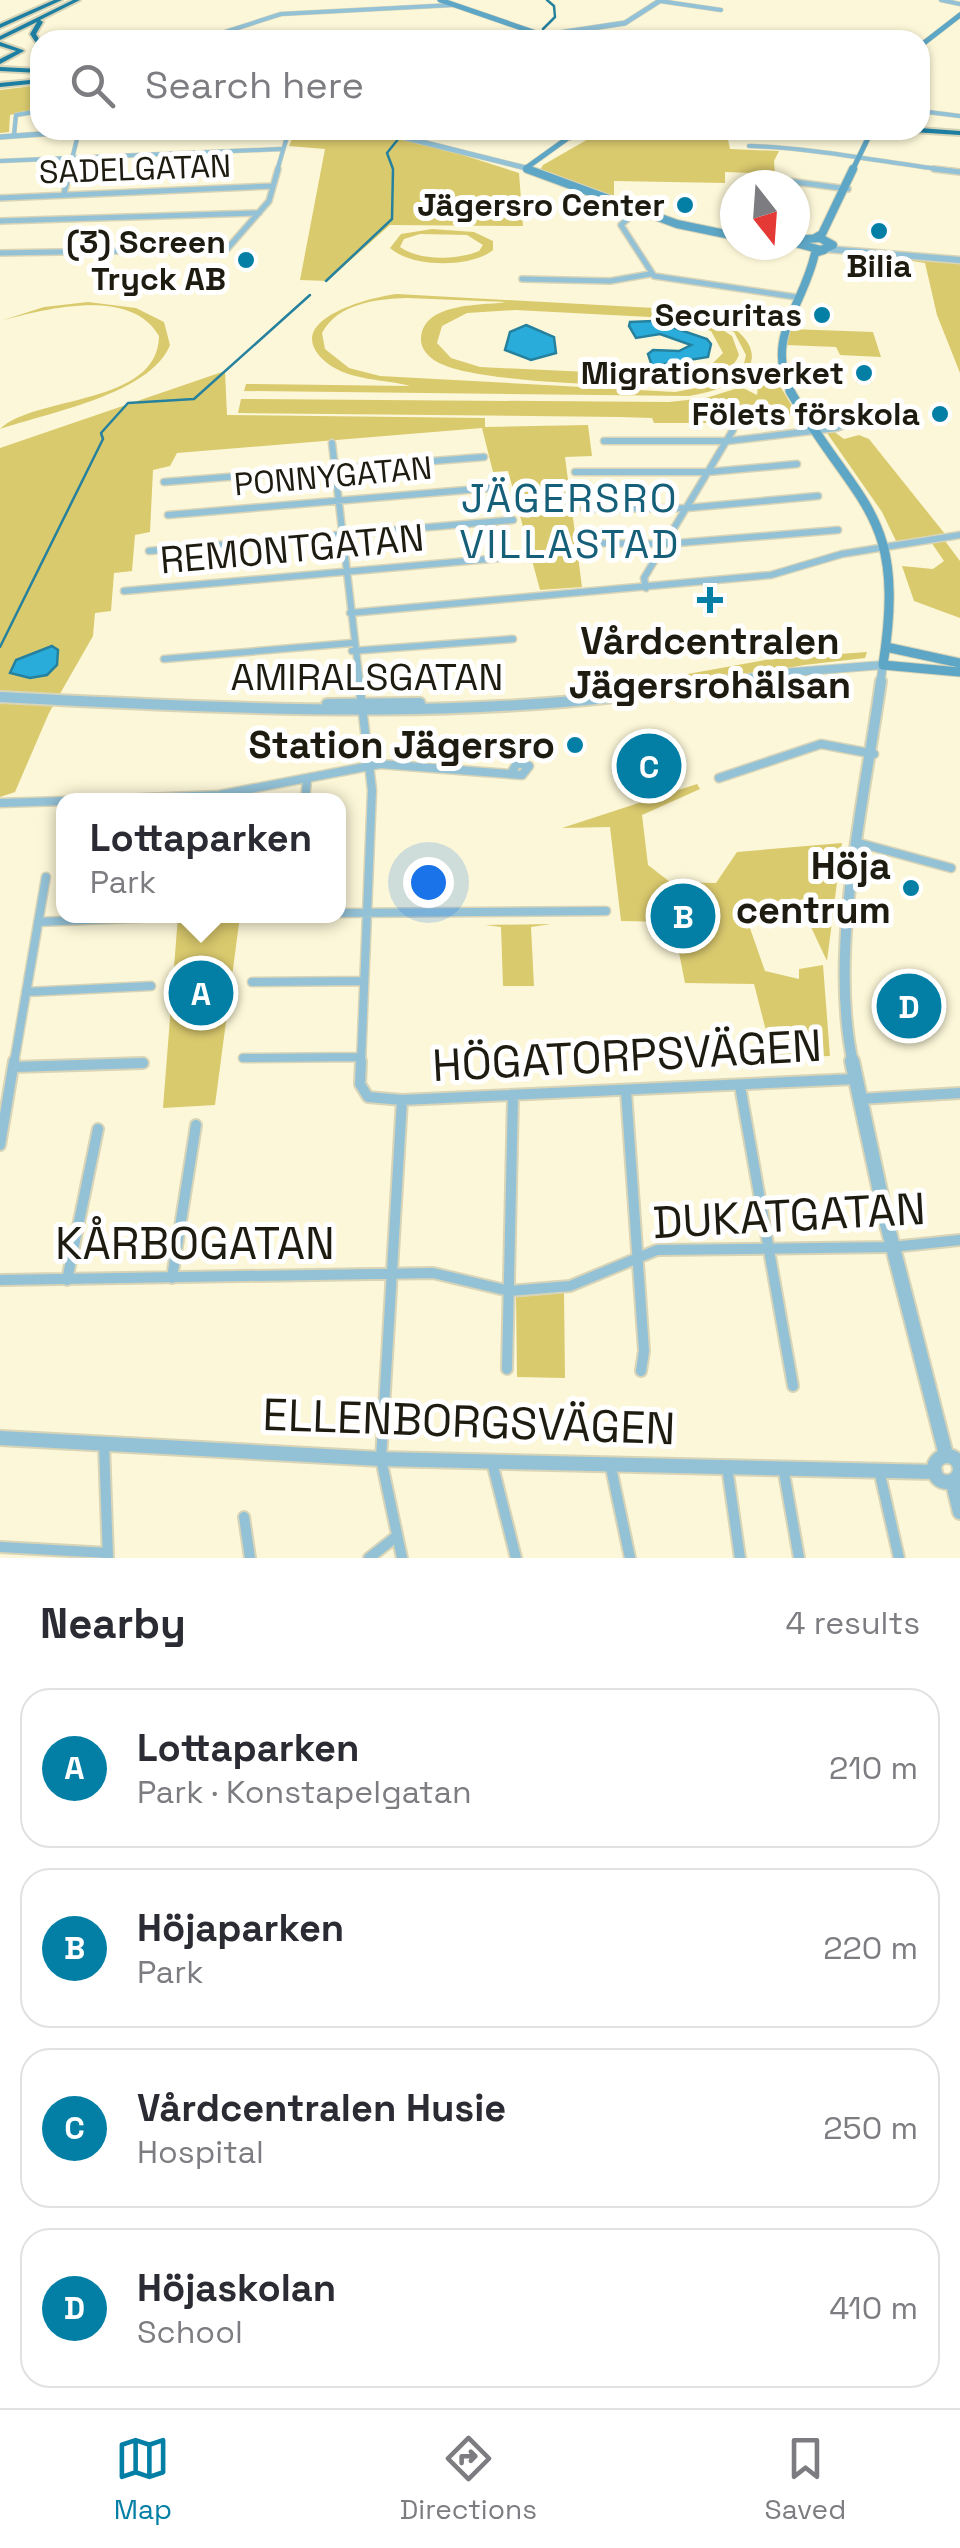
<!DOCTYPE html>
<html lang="en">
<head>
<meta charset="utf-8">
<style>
  body { margin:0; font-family:"Space Grotesk",sans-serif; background:#f7f7f7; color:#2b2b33 }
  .compass { position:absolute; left:720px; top:170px; width:90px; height:90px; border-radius:50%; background:#fff; box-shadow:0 2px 8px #0004; rotate:163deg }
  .you { position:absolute; left:428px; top:882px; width:35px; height:35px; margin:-25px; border:8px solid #fff; border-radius:50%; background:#1a73e8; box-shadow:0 0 0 15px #1a73e833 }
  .badge { display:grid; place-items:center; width:65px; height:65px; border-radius:50%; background:#037fa5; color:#fff; font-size:32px; font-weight:700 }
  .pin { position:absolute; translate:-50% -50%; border:5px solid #fff; box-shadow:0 2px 10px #0006 }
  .popup { position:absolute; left:56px; top:793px; width:290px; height:130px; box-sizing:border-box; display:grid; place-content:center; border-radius:20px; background:#fff; filter:drop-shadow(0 2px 8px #0005); font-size:32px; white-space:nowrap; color:#7c7c81 }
  .popup b { font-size:38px; color:#2b2b33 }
  .popup::after { content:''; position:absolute; left:50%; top:100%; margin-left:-20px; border:20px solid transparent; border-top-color:#fff }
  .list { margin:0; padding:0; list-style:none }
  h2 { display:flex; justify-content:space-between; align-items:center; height:130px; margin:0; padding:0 40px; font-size:42px }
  h2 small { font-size:32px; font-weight:400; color:#7c7c81 }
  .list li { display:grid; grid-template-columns:65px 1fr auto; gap:30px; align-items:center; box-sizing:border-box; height:160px; margin:0 20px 20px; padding:0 20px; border:2px solid #e1e1e2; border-radius:30px }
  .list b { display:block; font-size:38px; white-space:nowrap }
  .list p { margin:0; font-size:32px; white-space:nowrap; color:#7c7c81 }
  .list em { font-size:32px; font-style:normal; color:#7c7c81 }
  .icon { flex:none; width:55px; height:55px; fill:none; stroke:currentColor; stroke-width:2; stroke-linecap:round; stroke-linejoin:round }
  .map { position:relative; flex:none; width:960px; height:1558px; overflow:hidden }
  .search { position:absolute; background:#fff; box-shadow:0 2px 8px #0004; left:30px; right:30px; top:30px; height:110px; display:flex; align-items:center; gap:25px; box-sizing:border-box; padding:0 35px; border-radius:30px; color:#7c7c81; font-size:38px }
  .sheet { height:850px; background:#fff }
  nav { display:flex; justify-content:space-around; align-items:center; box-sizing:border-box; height:140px; border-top:2px solid #e1e1e2; background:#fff; font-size:28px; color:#7c7c81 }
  nav a { display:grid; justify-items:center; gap:5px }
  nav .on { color:#037fa5 }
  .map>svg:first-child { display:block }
  .green { fill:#daca6e; fill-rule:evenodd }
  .water { fill:#2aacda; stroke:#26819e; stroke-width:2.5 }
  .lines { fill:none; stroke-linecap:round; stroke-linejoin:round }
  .stream { stroke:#26819e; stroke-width:2.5 }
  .minor-far4-casing { stroke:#d8d4b8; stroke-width:5 }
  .minor-far3-casing { stroke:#d8d4b8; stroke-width:8 }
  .minor-far2-casing { stroke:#d8d4b8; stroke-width:9 }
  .minor-far1-casing { stroke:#d8d4b8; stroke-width:11 }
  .minor-casing { stroke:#d8d4b8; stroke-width:14 }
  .tertiary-far4-casing { stroke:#d8d4b8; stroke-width:6 }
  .tertiary-far3-casing { stroke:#d8d4b8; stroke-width:9 }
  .tertiary-far2-casing { stroke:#d8d4b8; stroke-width:10 }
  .tertiary-far1-casing { stroke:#d8d4b8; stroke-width:14 }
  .tertiary-casing { stroke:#d8d4b8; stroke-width:18 }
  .secondary-far2-casing { stroke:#d8d4b8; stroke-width:6 }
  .secondary-far1-casing { stroke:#d8d4b8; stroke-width:10 }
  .secondary-casing { stroke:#d8d4b8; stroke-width:11 }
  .motorway-casing { stroke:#d8d4b8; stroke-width:4 }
  .minor-far4 { stroke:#93c1d6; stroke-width:4 }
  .minor-far3 { stroke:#93c1d6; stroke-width:5 }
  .minor-far2 { stroke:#93c1d6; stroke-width:6 }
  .minor-far1 { stroke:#93c1d6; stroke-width:8 }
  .minor { stroke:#93c1d6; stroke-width:10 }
  .tertiary-far4 { stroke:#93c1d6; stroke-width:5 }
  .tertiary-far3 { stroke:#93c1d6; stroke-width:6 }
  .tertiary-far2 { stroke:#93c1d6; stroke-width:8 }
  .tertiary-far1 { stroke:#93c1d6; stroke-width:10 }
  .tertiary { stroke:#93c1d6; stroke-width:14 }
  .secondary-far2 { stroke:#5ea6c5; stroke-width:5 }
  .secondary-far1 { stroke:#5ea6c5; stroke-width:8 }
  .secondary { stroke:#5ea6c5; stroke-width:9 }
  .motorway { fill:#1c7fa2; fill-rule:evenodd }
  .poi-dot { fill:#037fa5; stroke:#fff; stroke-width:4 }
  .labels { text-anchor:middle; stroke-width:10; stroke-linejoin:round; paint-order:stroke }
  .far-street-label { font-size:32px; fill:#1e1c11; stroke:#fff }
  .far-poi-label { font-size:32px; font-weight:bold; fill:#1e1c11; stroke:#fff; text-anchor:end }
  .street-label { font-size:38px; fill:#1e1c11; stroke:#fff }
  .poi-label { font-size:38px; font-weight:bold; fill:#1e1c11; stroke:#fff; text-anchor:end }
  .neighbourhood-label { font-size:40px; letter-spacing:2.5px; fill:#165f79; stroke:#fff }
  .near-street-label { font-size:45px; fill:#1e1c11; stroke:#fff }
</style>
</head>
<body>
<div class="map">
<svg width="960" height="1558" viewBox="0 0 960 1558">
  <rect width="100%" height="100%" fill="#fcf7d8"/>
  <path class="green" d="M40,85V109L10,115L9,132L0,133V90Z
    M296,130L397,134L519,173L523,226L390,225L327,281L300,280L325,149L289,146Z
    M604,130H726L730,149L779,151L774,161L775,174L725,172V183L614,181V201L538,173L543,165Z
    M432,229L474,232L493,241V250C471,268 412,268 390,248L401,234ZM420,234L467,235L483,245L479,251C458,260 419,261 400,247L404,239Z
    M879,256L960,263V373L937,315L925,263Z
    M397,294L691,310C770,330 775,383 689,396L244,391L246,384L410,386C385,379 350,381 327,363C276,321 370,297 397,294ZM407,298L506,302C484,306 424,301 421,338C420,351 433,361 444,365C483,383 671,392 711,378C724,374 734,367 739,355L732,336L703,317L734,332L746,355L743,368L717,384L675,392L380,376L349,368L325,349L322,333C338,303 377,299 407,298ZM515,310L669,318L711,331L723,353L706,370L675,376L480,367L451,358L437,343L442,326L467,313Z
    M88,302L136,308L164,322L170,345C151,394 47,413 0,429C35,395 158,406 159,336C131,286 44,309 0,321L44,307Z
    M790,329L873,332L881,357L840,355L836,347L786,345Z
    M225,371L227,415L485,418V427L588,425L592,456L565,457L582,587L540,590L508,471L493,472L482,428L177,453L170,466L153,470L150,532L135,535L132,571L114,573L111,611L95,613L93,636L49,713L15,792L0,797V448Z
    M779,384L796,413L725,423H654L652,418L620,417L238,413L241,399L669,402L706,398L741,387L757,395L758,385Z
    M833,431L844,439L859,435L869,439L945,534L896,541L882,512L827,433Z
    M945,541L960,561V618L914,601L902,566L933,569L944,561L931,542Z
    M867,652L865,658L804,665L636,696L632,684L771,659Z
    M697,784L700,789L642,815L648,865L670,882L716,883L737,852L842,843L827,961L800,904L744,911L765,971L799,979V969L823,965L830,1056L773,1058L754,984L685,983L673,922L621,921L610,827L562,828Z
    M178,916H240L215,1105L163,1108Z
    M551,924L531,927L534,986H503L501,927L485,925Z
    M564,1293L565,1378L517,1377L516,1297Z"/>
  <path class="water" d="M654,321L707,339L711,344L708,357L652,366L648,354L653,350L679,351L691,345L660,334L636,338L629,326L630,322Z
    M526,325L554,337L556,353L531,360L505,350L510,332Z
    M52,646L58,650L57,665L47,675L30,678L10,673L16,660Z"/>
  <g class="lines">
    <path class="stream" d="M543,29L555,17L554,6L547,0
      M516,40L533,34
      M417,134L422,130
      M326,281L392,219L393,169L387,153L399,138
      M0,647L103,439L101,433L128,403L194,399L310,295"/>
    <defs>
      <path id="minor-far4" d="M941,0L960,4
        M660,1L721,10
        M113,35L151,40
        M489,37L498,40
        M200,40L281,14L453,5
        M540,40L550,38
        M813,40H819
        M920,111L960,116
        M14,135L16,115L40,111
        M749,146C818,148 886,163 954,171
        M0,161L281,149
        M69,171L79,131
        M277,171L289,130"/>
      <path id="minor-far3" d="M934,169L960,172
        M780,185L788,181L848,189
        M64,194L70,169
        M0,198L273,186
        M637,210L621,225L654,276L796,297
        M0,221L259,213
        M0,253L227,249L269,201L278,169
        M522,279L610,281L650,274"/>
      <path id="minor-far2" d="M604,441H728L836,428L864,418L912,420
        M332,443L360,684
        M575,472H708L797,464
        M164,482L484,457
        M584,509L687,508L818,496
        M168,515L502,487
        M590,543L665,544L838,530
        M149,551L513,520
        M646,588L644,578L733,430
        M124,591L525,556
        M350,613L771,575L842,554L960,535
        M352,651L513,639
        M164,659L352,643"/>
      <path id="minor-far1" d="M359,681L372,790L361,1063
        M719,778L821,744L874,754
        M95,800L219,795L380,764L522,775L529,766L517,763L512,772
        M305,800L307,780
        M0,803L64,801
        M859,843L951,868
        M338,913L606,911
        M38,922L156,917
        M252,982L363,981
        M26,992L151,986
        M243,1058L359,1057
        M14,1063L46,877
        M129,1063H143"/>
      <path id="minor" d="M361,1061L360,1084L368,1097L402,1100L381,1459L402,1558
        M14,1067L143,1063
        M740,1086L793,1386
        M626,1091L644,1351L641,1371
        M860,1099L960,1093
        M402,1100L855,1079
        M0,1145L14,1061
        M172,1278L196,1125
        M0,1280L433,1273L509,1291L570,1286L657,1250L892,1247L960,1240
        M67,1280L98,1129
        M507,1369L513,1097
        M104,1445L108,1558
        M492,1462L516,1558
        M610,1463L630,1558
        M727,1467L740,1558
        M783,1467L799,1558
        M879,1470L899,1558
        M244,1517L250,1558
        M0,1547L108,1553
        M369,1558L397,1536"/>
      <path id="tertiary-far4" d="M552,34L625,23L661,0
        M374,130L526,168
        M0,137L98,130"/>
      <path id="tertiary-far3" d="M827,249L960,260"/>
      <path id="tertiary-far2" d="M769,674L883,665L880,684
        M714,684L771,674"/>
      <path id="tertiary-far1" d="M0,697C243,709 487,724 728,681
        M327,704L420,703
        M853,1063C828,949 865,798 881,681"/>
      <path id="tertiary" d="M852,1061L887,1224L946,1455
        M0,1438L381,1459L935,1472
        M934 1469a13 13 0 1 1 26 0a13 13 0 1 1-26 0Z
        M953,1483L960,1512"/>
      <path id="secondary-far2" d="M440,0L545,36
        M559,37L567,40
        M920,46L960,15
        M530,171L526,168L579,130
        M852,171L872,130"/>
      <path id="secondary-far1" d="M527,169L677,224L735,236
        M815,238L822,234L853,169
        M795,240L820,238L833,245L821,250L795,243
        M792,394C763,338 804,306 815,253L824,250"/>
      <path id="secondary" d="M790,391C858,509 907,511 883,665L960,672
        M886,647L960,663"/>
      <path id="motorway" d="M54,0H62L0,28V24Z
        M73,0H80L40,20L43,22L36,34L40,41V49L30,34L37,22L0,40V36Z
        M0,42L23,50L24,51L0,64V59L16,51L0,46Z
        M0,67L40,69V73L0,71Z
        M40,79V83L0,87V83Z
        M920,128L960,131V135L912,132L908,130Z
        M537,130H550L574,137L570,139Z"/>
    </defs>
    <use href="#minor-far4" class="minor-far4-casing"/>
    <use href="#minor-far3" class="minor-far3-casing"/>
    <use href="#minor-far2" class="minor-far2-casing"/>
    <use href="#minor-far1" class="minor-far1-casing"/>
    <use href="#minor" class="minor-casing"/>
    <use href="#tertiary-far4" class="tertiary-far4-casing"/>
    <use href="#tertiary-far3" class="tertiary-far3-casing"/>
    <use href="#tertiary-far2" class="tertiary-far2-casing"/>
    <use href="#tertiary-far1" class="tertiary-far1-casing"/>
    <use href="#tertiary" class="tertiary-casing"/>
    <use href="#secondary-far2" class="secondary-far2-casing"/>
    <use href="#secondary-far1" class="secondary-far1-casing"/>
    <use href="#secondary" class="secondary-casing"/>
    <use href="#motorway" class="motorway-casing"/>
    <use href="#minor-far4" class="minor-far4"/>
    <use href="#minor-far3" class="minor-far3"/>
    <use href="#minor-far2" class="minor-far2"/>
    <use href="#minor-far1" class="minor-far1"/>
    <use href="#minor" class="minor"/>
    <use href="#tertiary-far4" class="tertiary-far4"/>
    <use href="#tertiary-far3" class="tertiary-far3"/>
    <use href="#tertiary-far2" class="tertiary-far2"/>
    <use href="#tertiary-far1" class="tertiary-far1"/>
    <use href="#tertiary" class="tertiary"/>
    <use href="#secondary-far2" class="secondary-far2"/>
    <use href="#secondary-far1" class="secondary-far1"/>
    <use href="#secondary" class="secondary"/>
    <use href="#motorway" class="motorway"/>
  </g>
  <g class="poi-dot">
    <circle cx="685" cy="205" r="10"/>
    <circle cx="879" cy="231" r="10"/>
    <circle cx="246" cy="260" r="10"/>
    <circle cx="822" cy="315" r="10"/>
    <circle cx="864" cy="373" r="10"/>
    <circle cx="940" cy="414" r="10"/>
    <path d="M705 585h10v10h10v10h-10v10h-10v-10h-10v-10h10z"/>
    <circle cx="575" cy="745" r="10"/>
    <circle cx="911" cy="888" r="10"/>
  </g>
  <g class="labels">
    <g class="far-street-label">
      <text transform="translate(135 169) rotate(-2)" y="11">SADELGATAN</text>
      <text transform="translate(333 476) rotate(-5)" y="11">PONNYGATAN</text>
    </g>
    <g class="far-poi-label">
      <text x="665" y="216">Jägersro Center</text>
      <text x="226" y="253">(3) Screen<tspan x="226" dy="37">Tryck AB</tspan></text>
      <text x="879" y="277" text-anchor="middle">Bilia</text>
      <text x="802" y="326">Securitas</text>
      <text x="844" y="384">Migrationsverket</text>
      <text x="920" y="425">Fölets förskola</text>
    </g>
    <g class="street-label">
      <text transform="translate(292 549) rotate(-5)" y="13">REMONTGATAN</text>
      <text x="367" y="690">AMIRALSGATAN</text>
    </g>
    <g class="poi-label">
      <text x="710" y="654" text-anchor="middle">Vårdcentralen<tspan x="710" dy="44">Jägersrohälsan</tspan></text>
      <text x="555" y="758">Station Jägersro</text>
      <text x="891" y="879">Höja<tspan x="891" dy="44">centrum</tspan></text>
    </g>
    <g class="neighbourhood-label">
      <text x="570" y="512">JÄGERSRO<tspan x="570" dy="46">VILLASTAD</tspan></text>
    </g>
    <g class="near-street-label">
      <text transform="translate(627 1055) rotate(-3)" y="16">HÖGATORPSVÄGEN</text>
      <text transform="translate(789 1215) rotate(-3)" y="16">DUKATGATAN</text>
      <text x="195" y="1259">KÅRBOGATAN</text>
      <text transform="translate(469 1421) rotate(2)" y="16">ELLENBORGSVÄGEN</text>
    </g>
  </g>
</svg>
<svg class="compass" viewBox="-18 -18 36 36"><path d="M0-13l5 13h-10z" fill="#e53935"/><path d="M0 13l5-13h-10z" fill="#7c7c81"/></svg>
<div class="you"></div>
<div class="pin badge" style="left:201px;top:993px">A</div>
<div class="popup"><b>Lottaparken</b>Park</div>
<div class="pin badge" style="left:683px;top:916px">B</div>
<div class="pin badge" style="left:649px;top:766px">C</div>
<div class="pin badge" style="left:909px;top:1006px">D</div>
<div class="search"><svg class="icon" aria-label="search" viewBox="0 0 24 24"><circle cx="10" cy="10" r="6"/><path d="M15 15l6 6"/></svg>Search here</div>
</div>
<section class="sheet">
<h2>Nearby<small>4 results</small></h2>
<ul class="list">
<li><span class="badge">A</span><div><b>Lottaparken</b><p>Park · Konstapelgatan</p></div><em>210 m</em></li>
<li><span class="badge">B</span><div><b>Höjaparken</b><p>Park</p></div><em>220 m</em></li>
<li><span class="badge">C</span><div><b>Vårdcentralen Husie</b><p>Hospital</p></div><em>250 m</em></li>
<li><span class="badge">D</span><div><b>Höjaskolan</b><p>School</p></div><em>410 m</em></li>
</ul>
</section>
<nav>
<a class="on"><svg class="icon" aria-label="map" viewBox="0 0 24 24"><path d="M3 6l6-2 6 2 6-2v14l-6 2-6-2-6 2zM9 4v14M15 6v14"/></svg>Map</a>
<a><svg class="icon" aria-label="directions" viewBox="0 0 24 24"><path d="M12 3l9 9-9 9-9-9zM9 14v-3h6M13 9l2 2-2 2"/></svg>Directions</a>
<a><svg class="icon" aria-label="saved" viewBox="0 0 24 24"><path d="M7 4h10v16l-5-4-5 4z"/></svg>Saved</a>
</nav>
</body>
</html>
